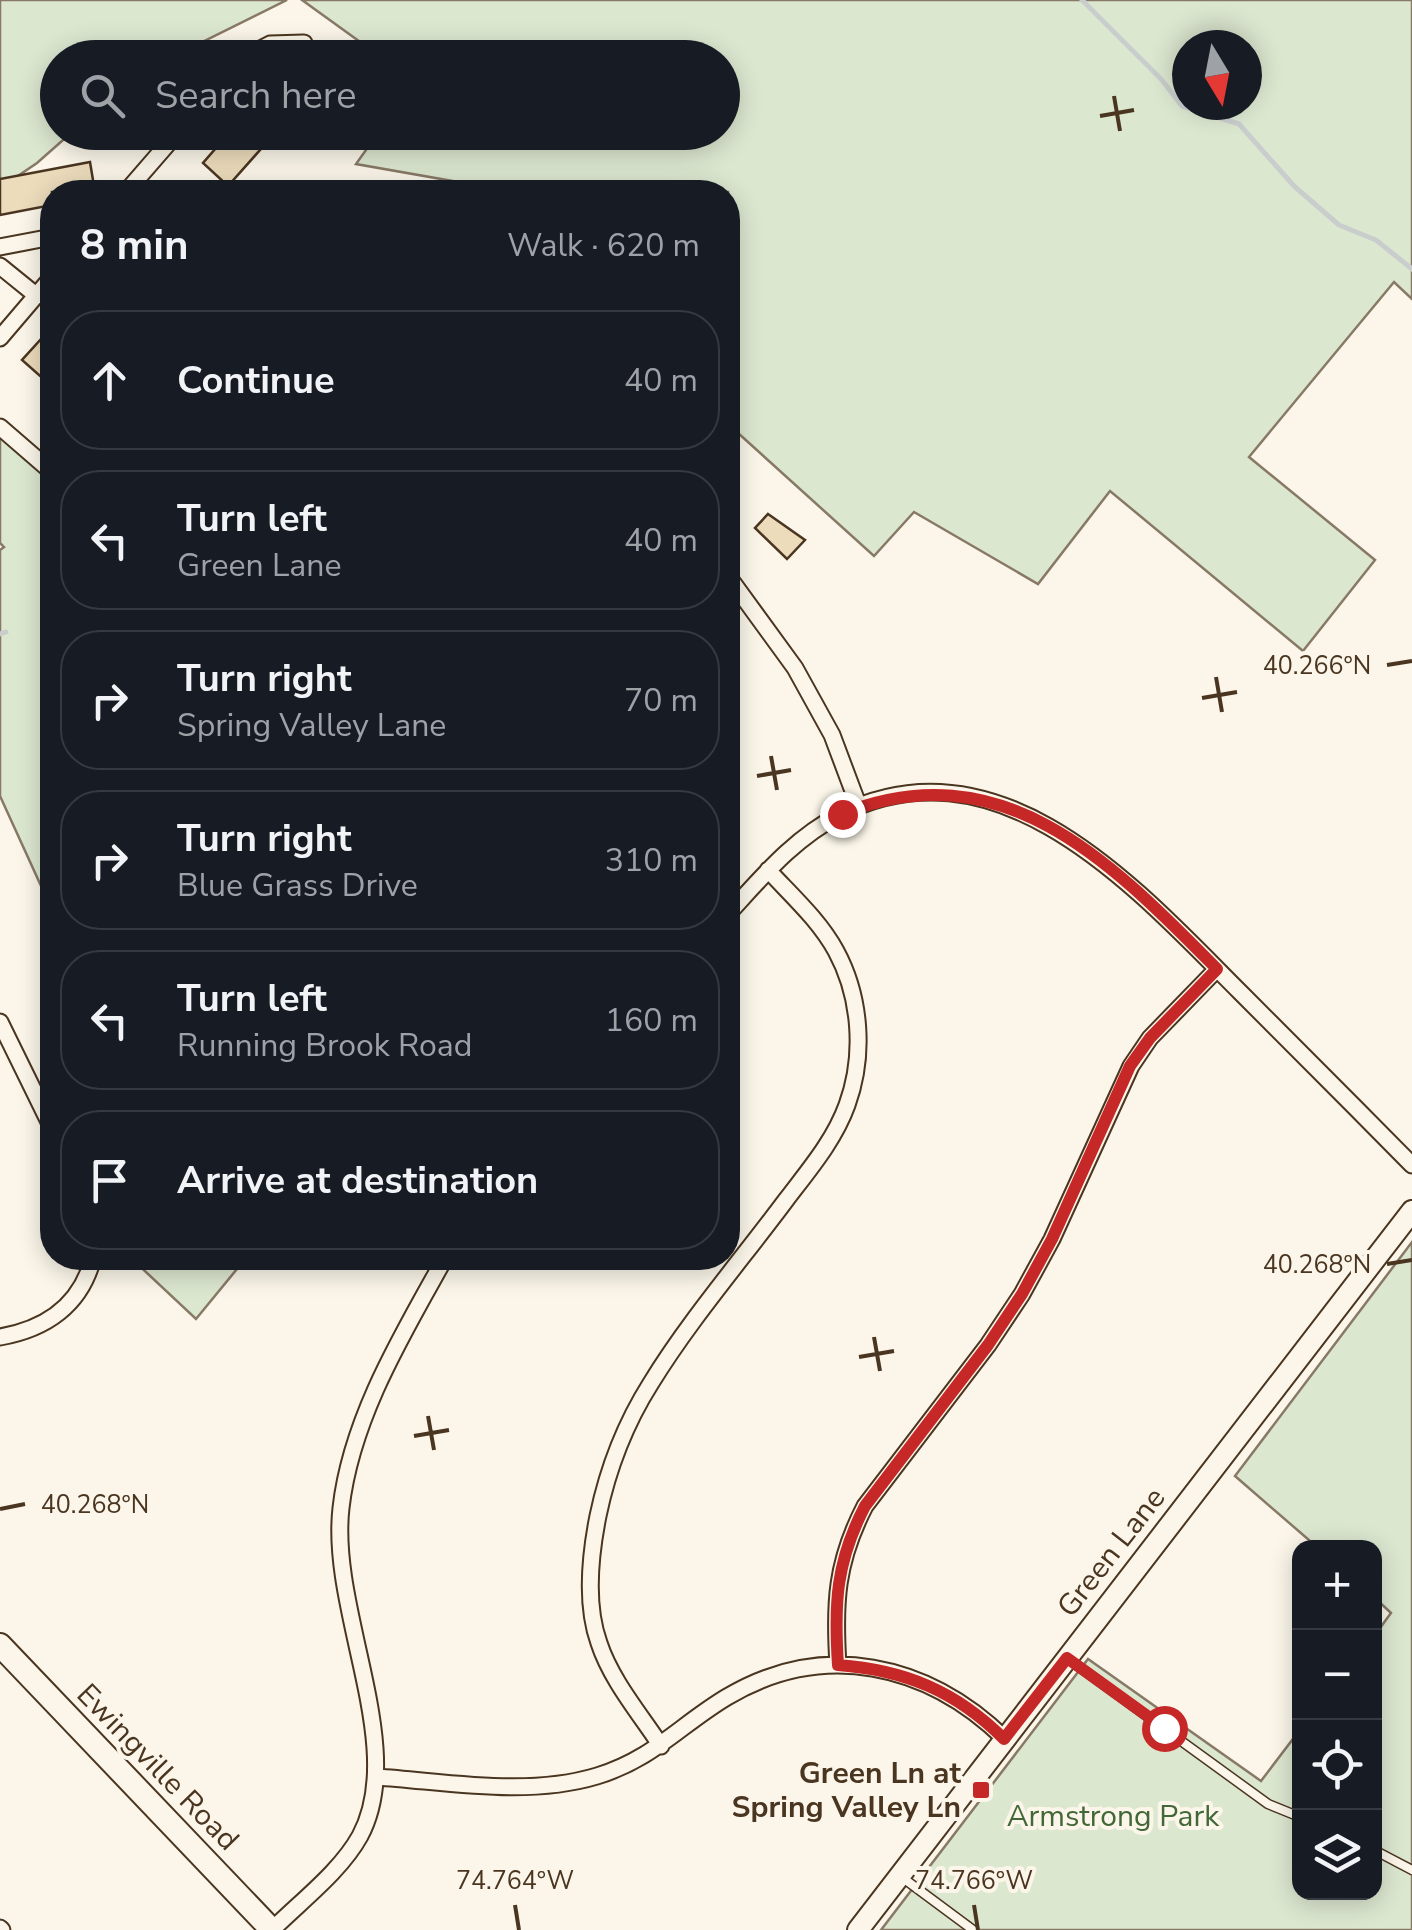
<!DOCTYPE html>
<html lang="en">
<head>
<meta charset="utf-8">
<style>
  body { margin:0; font-family:"Nunito Sans",sans-serif; background:#20242c; color:#f1f3f6 }
  .controls { position:absolute; right:30px; bottom:30px; display:grid; overflow:hidden; border-radius:20px; box-shadow:0 5px 25px #0003 }
  .controls button { width:90px; height:90px; display:grid; place-items:center; padding:0; border:0; border-bottom:2px solid #363941; background:#171b24; color:#f1f3f6; font:50px sans-serif }
  .compass { position:absolute; left:1172px; top:30px; width:90px; height:90px; border-radius:50%; background:#171b24; box-shadow:0 5px 25px #0003; rotate:170deg }
  .stop { position:absolute; width:30px; height:30px; margin:-22px; border:8px solid #c62828; border-radius:50%; background:#fff }
  .stop.end { background:#c62828; border-color:#fff; box-shadow:0 2px 10px #0008 }
  .list { margin:0; padding:0; list-style:none }
  h2 { display:flex; justify-content:space-between; align-items:center; height:130px; margin:0; padding:0 40px; font-size:42px }
  h2 small { font-size:32px; font-weight:400; color:#9ea1a6 }
  .list li { display:grid; grid-template-columns:65px 1fr auto; gap:30px; align-items:center; box-sizing:border-box; height:140px; margin:0 20px 20px; padding:0 20px; border:2px solid #363941; border-radius:40px }
  .list b { display:block; font-size:38px; white-space:nowrap }
  .list p { margin:0; font-size:32px; white-space:nowrap; color:#9ea1a6 }
  .list em { font-size:32px; font-style:normal; color:#9ea1a6 }
  .icon { flex:none; width:55px; height:55px; fill:none; stroke:currentColor; stroke-width:2; stroke-linecap:round; stroke-linejoin:round }
  .map { position:relative; flex:none; width:1412px; height:1930px; overflow:hidden }
  .search { position:absolute; background:#171b24; box-shadow:0 5px 25px #0003; left:40px; top:40px; width:700px; height:110px; display:flex; align-items:center; gap:25px; box-sizing:border-box; padding:0 35px; border-radius:55px; color:#9ea1a6; font-size:38px }
  .panel { position:absolute; background:#171b24; box-shadow:0 5px 25px #0003; left:40px; top:180px; width:700px; height:1090px; border-radius:40px }
  .map>svg:first-child { display:block }
  .green { fill:#dce7d0; stroke:#887966; stroke-width:2.5; fill-rule:evenodd }
  .lines { fill:none; stroke-linecap:round; stroke-linejoin:round }
  .stream { stroke:#c9cecd; stroke-width:5 }
  .building { fill:#ecdcbc; stroke:#4a3520; stroke-width:2.5 }
  .service-casing { stroke:#4a3520; stroke-width:11 }
  .minor-casing { stroke:#4a3520; stroke-width:19 }
  .tertiary-casing { stroke:#4a3520; stroke-width:24 }
  .secondary-casing { stroke:#4a3520; stroke-width:26 }
  .service { stroke:#fbf6e9; stroke-width:8 }
  .minor { stroke:#fbf6e9; stroke-width:15 }
  .tertiary { stroke:#fbf6e9; stroke-width:20 }
  .secondary { stroke:#fbf6e9; stroke-width:22 }
  .route { stroke:#c62828; stroke-width:12 }
  .ticks { fill:none; stroke:#4a3520; stroke-width:4 }
  .poi-dot { fill:#c62828; stroke:#fbf6e9; stroke-width:4 }
  .labels { text-anchor:middle; stroke-width:8; stroke-linejoin:round; paint-order:stroke }
  .street-label { font-size:30px; fill:#4a3520; stroke:#fbf6e9 }
  .poi-label { font-size:30px; font-weight:bold; fill:#4a3520; stroke:#fbf6e9; text-anchor:end }
  .park-label { font-size:30px; fill:#436837; stroke:#fbf6e9 }
  .ticks-label { font-size:25px; text-anchor:middle; fill:#4a3520; stroke:#fbf6e9; stroke-width:8; stroke-linejoin:round; paint-order:stroke }
</style>
</head>
<body>
<div class="map">
<svg width="1412" height="1930" viewBox="0 0 1412 1930">
  <rect width="100%" height="100%" fill="#fbf6e9"/>
  <path class="green" d="M0,0H287L172,57L58,58V132L71,133L37,163L0,188Z
    M302,0H1412V299L1394,282L1249,457L1375,560L1303,651L1110,491L1038,584L914,512L874,556L728,424V192H470L458,182L356,164L378,133L722,132V58L381,57ZM1187,45H1247V105H1187Z
    M0,429L52,472V910L0,796V550L4,547L0,543Z
    M1412,1242V1930H881L1088,1659L1261,1781L1299,1731L1300,1892H1374L1375,1635L1391,1613L1375,1598L1374,1548L1317,1547L1235,1476Z
    M131,1258H246L196,1319Z"/>
  <g class="lines">
    <path class="stream" d="M1082,0L1161,79L1182,106L1239,124L1294,186L1339,225L1376,240L1412,269
      M0,634L6,632"/>
  </g>
  <path class="building" d="M230,132H276L228,186L203,163Z
    M90,162L95,192H52V205L0,215V179Z
    M52,327V378L48,383L22,360Z
    M768,514L805,540L787,559L755,528Z"/>
  <g class="lines">
    <defs>
      <path id="service" d="M1071,1661L1268,1804L1300,1817
        M1374,1850L1412,1870
        M903,1878L973,1930"/>
      <path id="minor" d="M244,58L270,44L304,43
        M126,192L178,132
        M0,247L52,237
        M0,266L37,296
        M0,338L52,277
        M0,427L52,472
        M728,576L795,668L832,735L859,807
        M728,914C762,877 794,838 841,814C1001,734 1138,890 1240,992C1297,1049 1355,1107 1412,1165
        M0,1022L52,1128
        M0,1337C46,1329 81,1305 93,1258
        M838,1665C834,1603 836,1562 865,1506L988,1345L1022,1294L1052,1239L1131,1066L1150,1038L1217,969
        M661,1746C640,1714 611,1680 599,1643C585,1604 590,1556 598,1516C608,1468 625,1424 651,1383C689,1321 742,1259 786,1200C808,1171 834,1141 847,1105C865,1056 861,997 836,951C819,920 792,896 768,870
        M377,1777C450,1782 527,1797 597,1776C653,1759 680,1725 727,1697C823,1640 927,1663 1005,1739
        M0,1928L2,1930
        M272,1930C301,1901 340,1872 360,1836C408,1747 329,1611 341,1508C351,1419 402,1335 445,1258"/>
      <path id="tertiary" d="M858,1930L1412,1211"/>
      <path id="secondary" d="M0,1645L272,1930"/>
    </defs>
    <use href="#service" class="service-casing"/>
    <use href="#minor" class="minor-casing"/>
    <use href="#tertiary" class="tertiary-casing"/>
    <use href="#secondary" class="secondary-casing"/>
    <use href="#service" class="service"/>
    <use href="#minor" class="minor"/>
    <use href="#tertiary" class="tertiary"/>
    <use href="#secondary" class="secondary"/>
  </g>
  <g class="lines">
    <path class="route" d="M842,814C1003,749 1112,863 1217,969L1150,1038L1130,1066L1052,1239L1022,1294L988,1345L865,1506C836,1562 834,1603 838,1665C905,1670 956,1691 1004,1739L1067,1658L1164,1728"/>
  </g>
  <path class="ticks" d="M1114,96L1120,131M1100,116L1134,110M1387,665L1412,661M1216,677L1222,712M1202,698L1237,692M771,756L777,790M757,776L791,770M1387,1264L1412,1260M874,1337L880,1371M859,1357L894,1351M428,1416L434,1450M414,1436L449,1430M0,1509L25,1504M515,1905L519,1930M974,1905L978,1930"/>
  <rect class="poi-dot" x="971" y="1780" width="20" height="20" rx="5"/>
  <g class="labels">
    <g class="street-label">
      <text transform="translate(1111 1552) rotate(-52)" y="10">Green Lane</text>
      <text transform="translate(158 1767) rotate(46)" y="10">Ewingville Road</text>
    </g>
    <g class="poi-label">
      <text x="961" y="1783">Green Ln at<tspan x="961" dy="34">Spring Valley Ln</tspan></text>
    </g>
    <g class="park-label">
      <text x="1113" y="1826">Armstrong Park</text>
    </g>
  </g>
  <g class="ticks-label">
    <text x="1317" y="674">40.266°N</text>
    <text x="1317" y="1273">40.268°N</text>
    <text x="95" y="1513">40.268°N</text>
    <text x="515" y="1889">74.764°W</text>
    <text x="974" y="1889">74.766°W</text>
  </g>
</svg>
<div class="controls">
<button>+</button>
<button>−</button>
<button><svg class="icon" aria-label="locate" viewBox="0 0 24 24"><circle cx="12" cy="12" r="6"/><path d="M12 2v4M12 18v4M2 12h4M18 12h4"/></svg></button>
<button><svg class="icon" aria-label="layers" viewBox="0 0 24 24"><path d="M12 4l9 5-9 5-9-5zM3 14l9 5 9-5"/></svg></button>
</div>
<svg class="compass" viewBox="-18 -18 36 36"><path d="M0-13l5 13h-10z" fill="#e53935"/><path d="M0 13l5-13h-10z" fill="#9ea1a6"/></svg>
<div class="stop" style="left:1164px;top:1728px"></div>
<div class="stop end" style="left:842px;top:814px"></div>
<div class="search"><svg class="icon" aria-label="search" viewBox="0 0 24 24"><circle cx="10" cy="10" r="6"/><path d="M15 15l6 6"/></svg>Search here</div>
<section class="panel">
<h2>8 min<small>Walk · 620 m</small></h2>
<ul class="list">
<li><svg class="icon" aria-label="ahead" viewBox="0 0 24 24"><path d="M12 20V5M6 11l6-6 6 6"/></svg><div><b>Continue</b></div><em>40 m</em></li>
<li><svg class="icon" aria-label="left" viewBox="0 0 24 24"><path d="M17 20v-9H6M10 6l-5 5 5 5"/></svg><div><b>Turn left</b><p>Green Lane</p></div><em>40 m</em></li>
<li><svg class="icon" aria-label="right" viewBox="0 0 24 24"><path d="M7 20v-9h11M14 6l5 5-5 5"/></svg><div><b>Turn right</b><p>Spring Valley Lane</p></div><em>70 m</em></li>
<li><svg class="icon" aria-label="right" viewBox="0 0 24 24"><path d="M7 20v-9h11M14 6l5 5-5 5"/></svg><div><b>Turn right</b><p>Blue Grass Drive</p></div><em>310 m</em></li>
<li><svg class="icon" aria-label="left" viewBox="0 0 24 24"><path d="M17 20v-9H6M10 6l-5 5 5 5"/></svg><div><b>Turn left</b><p>Running Brook Road</p></div><em>160 m</em></li>
<li><svg class="icon" aria-label="arrive" viewBox="0 0 24 24"><path d="M6 21V4h12l-3 4 3 4H6"/></svg><div><b>Arrive at destination</b></div></li>
</ul>
</section>
</div>
</body>
</html>
